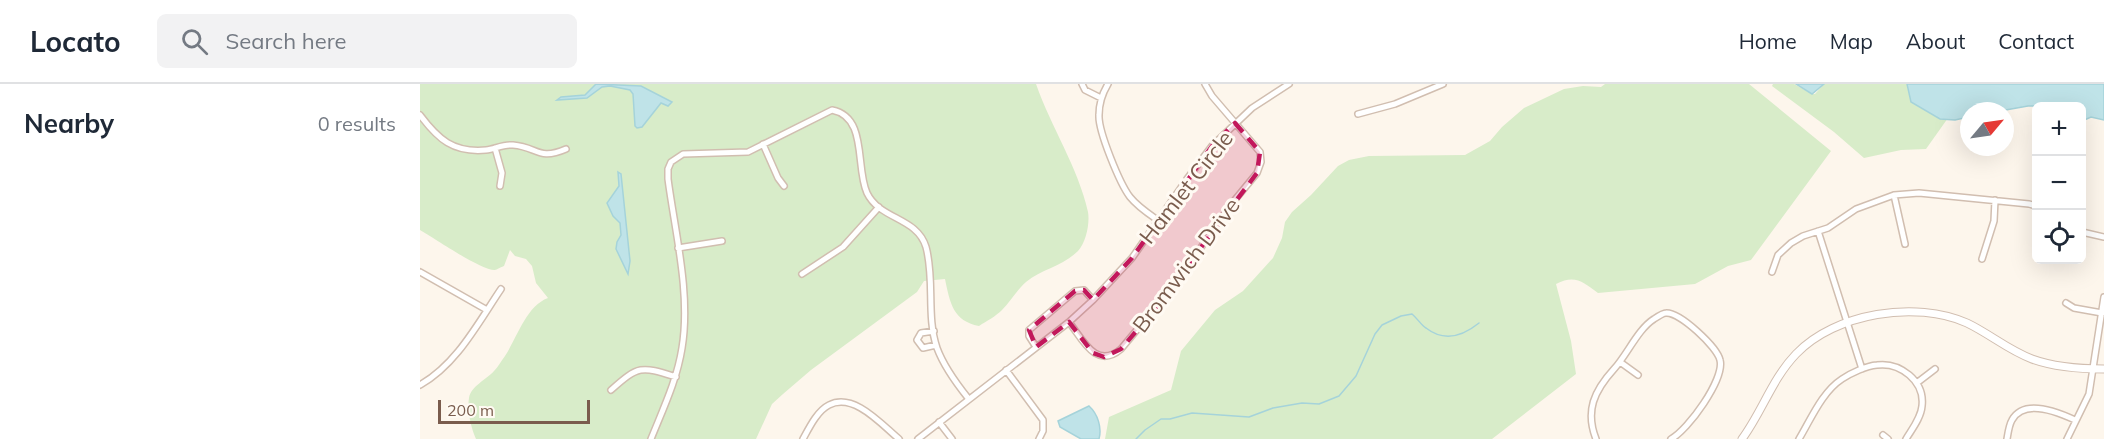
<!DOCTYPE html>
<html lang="en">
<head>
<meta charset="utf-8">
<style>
  body { margin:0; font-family:Mulish,sans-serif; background:#f2f2f3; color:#1f2937 }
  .controls { position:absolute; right:18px; top:18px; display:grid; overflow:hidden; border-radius:9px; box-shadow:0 6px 24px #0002 }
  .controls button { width:54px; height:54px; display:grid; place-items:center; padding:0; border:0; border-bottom:2px solid #e0e1e3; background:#fff; color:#1f2937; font:30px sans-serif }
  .compass { position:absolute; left:1540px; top:18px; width:54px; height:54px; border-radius:50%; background:#fff; box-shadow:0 6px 24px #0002; rotate:61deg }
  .scale { position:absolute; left:18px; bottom:15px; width:152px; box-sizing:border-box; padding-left:6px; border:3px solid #7a5c4d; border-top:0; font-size:16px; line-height:21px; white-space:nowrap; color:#7a5c4d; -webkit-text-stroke:4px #fffaf3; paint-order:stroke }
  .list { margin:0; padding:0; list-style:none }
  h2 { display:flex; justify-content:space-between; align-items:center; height:78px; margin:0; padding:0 24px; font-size:26px }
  h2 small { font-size:20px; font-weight:400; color:#747a83 }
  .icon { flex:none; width:33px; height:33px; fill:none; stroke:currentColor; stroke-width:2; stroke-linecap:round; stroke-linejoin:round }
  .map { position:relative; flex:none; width:1684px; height:355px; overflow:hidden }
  header { display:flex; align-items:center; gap:36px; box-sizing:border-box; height:84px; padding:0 30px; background:#fff; border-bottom:2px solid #e0e1e3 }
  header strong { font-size:28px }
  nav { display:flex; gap:33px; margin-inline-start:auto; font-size:21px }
  .search { width:420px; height:54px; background:#f2f2f3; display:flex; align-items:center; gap:15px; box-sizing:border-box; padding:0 21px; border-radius:9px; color:#747a83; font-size:22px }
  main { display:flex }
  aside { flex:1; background:#fff }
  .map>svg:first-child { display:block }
  .green { fill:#d8ecc9 }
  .water { fill:#bfe3e8; stroke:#a5d3da; stroke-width:1.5 }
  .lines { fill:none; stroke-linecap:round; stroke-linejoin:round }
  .stream { stroke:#a5d3da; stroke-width:1.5 }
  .minor-casing { stroke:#d1beb0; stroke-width:8 }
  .tertiary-casing { stroke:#d1beb0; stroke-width:9 }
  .minor { stroke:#fff; stroke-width:5 }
  .tertiary { stroke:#fff; stroke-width:7 }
  .marked { fill:#c2185b; fill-opacity:0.2; stroke:#c2185b; stroke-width:4.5; stroke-dasharray:12 8; stroke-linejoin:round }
  .labels { text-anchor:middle; stroke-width:6; stroke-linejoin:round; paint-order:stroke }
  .street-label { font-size:22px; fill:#7a5c4d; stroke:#fffaf3 }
</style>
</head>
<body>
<header>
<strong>Locato</strong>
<div class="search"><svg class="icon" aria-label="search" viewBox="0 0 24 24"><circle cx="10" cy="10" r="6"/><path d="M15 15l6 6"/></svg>Search here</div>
<nav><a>Home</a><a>Map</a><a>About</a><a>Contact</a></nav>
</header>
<main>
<aside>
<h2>Nearby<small>0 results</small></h2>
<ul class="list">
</ul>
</aside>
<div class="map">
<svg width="1684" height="355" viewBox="0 0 1684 355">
  <rect width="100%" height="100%" fill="#fdf6ec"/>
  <path class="green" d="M0,0H616C631,43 658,83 668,128C670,139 666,159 658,167C643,182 622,185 606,198C597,206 591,217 582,226C576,232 567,237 559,242C533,237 530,219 525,195L504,197L497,208L391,286L363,310L352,320L336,355H56C51,344 47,327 49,314C51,302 66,296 74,287C78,283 81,277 85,272C97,254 106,222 128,214L116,199L112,182L106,175L95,172L90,166L84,182C83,182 76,186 75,186C62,187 14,154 0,146Z
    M1185,0H1329L1411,67L1331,176L1308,182L1275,200L1178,209C1163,198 1155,190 1136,200L1151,257L1156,290L1072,355H685L689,333L751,306L761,267L795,226L823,207L853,174L862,154L865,138L872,128L891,111L918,82L929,76L949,72L1045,71L1070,57L1082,43L1104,24L1144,5L1163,2L1181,3Z
    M1353,0H1374L1392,10H1395L1404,0H1487L1528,34L1506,65L1481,66L1444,74L1414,48L1352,2Z"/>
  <path class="water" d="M176,0L221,2L252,18L248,22L241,19L222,43L217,44L215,42L213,10L210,6L190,2L182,3L167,14L137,16L141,13L165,11Z
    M1376,0H1404L1392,10Z
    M1487,0H1684V36L1671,33L1662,37V22H1608L1580,27H1549V33L1535,36L1520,35L1491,18Z
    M198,88L201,90L210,177L208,190L196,165L197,158L201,151L200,139L193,132L187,119L199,102Z
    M669,322C678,330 682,344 679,355H661L640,343L638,337Z"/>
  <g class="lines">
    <path class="stream" d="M716,355L725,346L741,335H750L772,329L829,333L853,324L882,319L899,320L919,312L936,292L955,250L962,241L981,232L992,230C998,235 1001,241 1006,244C1024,258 1043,252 1059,239"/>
    <defs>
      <path id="minor" d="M662,0L665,6L681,14
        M688,0C682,10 679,19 679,31C678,47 700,100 710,113C718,123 729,130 739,137
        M938,30L975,20L1023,0
        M0,31C18,55 33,69 66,66C75,65 83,60 93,61C118,63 118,77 146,65
        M343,60L358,94L364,102
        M75,64L82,89L80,102
        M1474,111L1485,160
        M1398,147L1442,285
        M1662,148L1684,153
        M258,164L302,157
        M1562,175L1574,137L1575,116
        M0,188L67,226
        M1352,188L1358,171L1371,159L1383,152L1408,144L1436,125L1474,111L1499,109L1609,120L1616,122
        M382,190L423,163L459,123
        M1646,219L1654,224L1682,229
        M649,238C663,256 676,286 701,265L760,194L809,123L837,89L841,78L840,68L792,12L785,0
        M514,247L501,249L497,256L503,264L516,261
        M616,263L609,252V246L655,207L664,206L673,216
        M1200,278L1218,291
        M586,286L623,336V347L619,355
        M1498,298L1515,285
        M0,301C37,280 58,239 81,205
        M191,306C219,281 221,282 256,293
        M519,338L532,355
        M1463,351L1468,355
        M231,355C243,325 257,296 262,264C271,210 255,148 248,95V85L251,78L263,70L328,68L412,26C448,33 435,83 447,109C460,136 497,133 506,163C515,196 506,232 517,264C524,283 536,299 548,314
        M383,355C389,344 397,327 409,321C434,308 462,341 479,355
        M498,355L649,238L673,216L712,174L767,95L792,62L832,24L869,0
        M1176,355C1165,327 1174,307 1194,285C1207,271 1218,245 1234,235C1237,233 1243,229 1246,229C1260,228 1297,263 1300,276C1305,295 1268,346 1251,355
        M1379,355C1391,335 1402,308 1422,295C1431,289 1446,282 1457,281C1480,278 1505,297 1502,322C1501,334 1492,345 1486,355
        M1587,355C1588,349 1589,341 1592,336C1604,314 1638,328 1655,336
        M1647,355L1669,310L1684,213"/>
      <path id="tertiary" d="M1322,355C1342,328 1352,295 1376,270C1415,229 1496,216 1547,239C1570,250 1588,266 1612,275C1634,283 1661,285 1684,285"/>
    </defs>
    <use href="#minor" class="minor-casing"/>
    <use href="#tertiary" class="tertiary-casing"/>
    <use href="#minor" class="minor"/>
    <use href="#tertiary" class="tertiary"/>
  </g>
  <path class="marked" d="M815,39L840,68L837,89L731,230L701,265L684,273L673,269L649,238L616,263L609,246L655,207L664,206L673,216L712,174L792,62Z"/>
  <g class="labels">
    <g class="street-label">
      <text transform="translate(766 103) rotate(-52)" y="8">Hamlet Circle</text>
      <text transform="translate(766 181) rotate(-53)" y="8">Bromwich Drive</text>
    </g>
  </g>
</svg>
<div class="controls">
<button>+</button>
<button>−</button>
<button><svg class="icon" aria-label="locate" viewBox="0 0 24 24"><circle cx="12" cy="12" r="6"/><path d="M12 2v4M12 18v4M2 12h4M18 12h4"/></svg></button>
</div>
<svg class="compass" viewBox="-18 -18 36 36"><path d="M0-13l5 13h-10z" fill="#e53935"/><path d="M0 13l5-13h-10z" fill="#747a83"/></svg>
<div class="scale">200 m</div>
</div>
</main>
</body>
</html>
